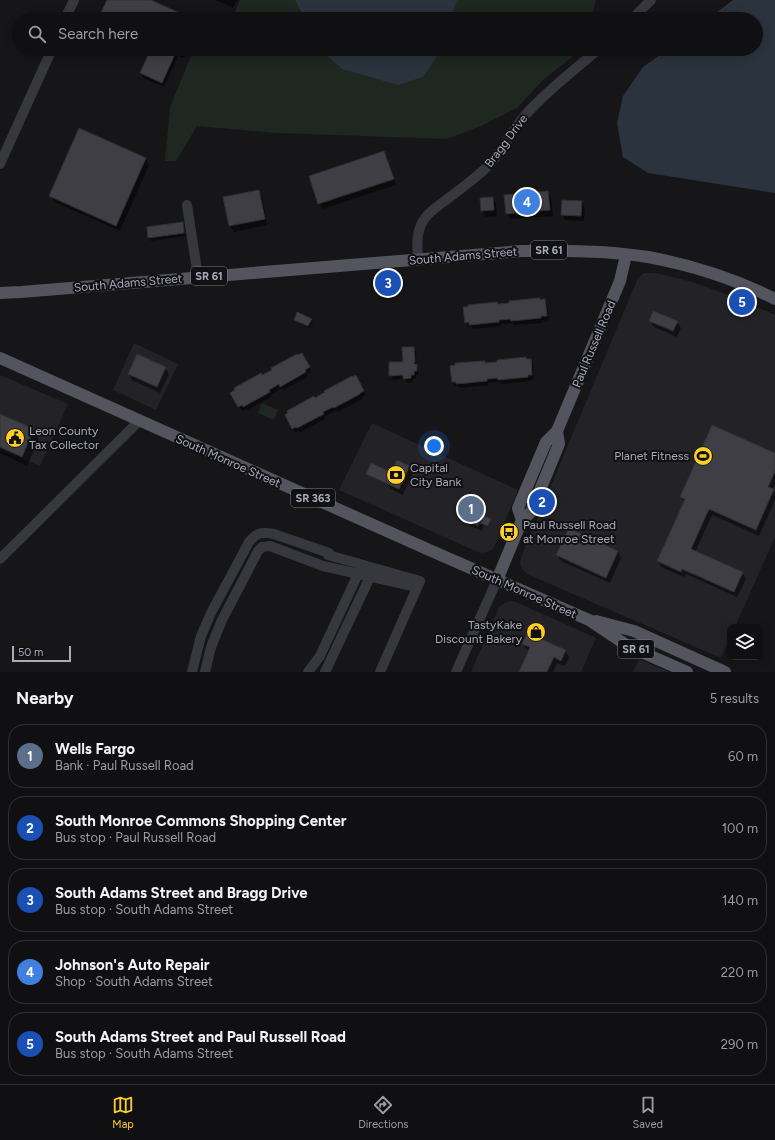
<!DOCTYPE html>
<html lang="en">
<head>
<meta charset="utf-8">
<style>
  body { margin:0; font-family:Figtree,sans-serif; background:#19191c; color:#f1f3f6 }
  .controls { position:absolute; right:12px; bottom:12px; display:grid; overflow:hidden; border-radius:8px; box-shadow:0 2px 10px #0003 }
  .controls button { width:36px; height:36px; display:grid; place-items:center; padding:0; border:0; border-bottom:1px solid #303033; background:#101013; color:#f1f3f6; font:20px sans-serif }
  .scale { position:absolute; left:12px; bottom:10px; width:59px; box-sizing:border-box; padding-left:4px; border:2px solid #a7abba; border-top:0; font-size:11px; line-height:14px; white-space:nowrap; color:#a7abba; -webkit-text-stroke:3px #111114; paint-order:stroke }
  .you { position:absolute; left:434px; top:446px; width:14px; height:14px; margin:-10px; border:3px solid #fff; border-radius:50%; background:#1a73e8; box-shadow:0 0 0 6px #1a73e833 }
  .badge { display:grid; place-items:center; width:26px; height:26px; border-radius:50%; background:#ffcf28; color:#fff; font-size:13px; font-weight:700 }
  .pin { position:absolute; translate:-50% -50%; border:2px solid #fff; box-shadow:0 1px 4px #0006 }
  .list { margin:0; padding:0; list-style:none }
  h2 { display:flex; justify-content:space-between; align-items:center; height:52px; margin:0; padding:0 16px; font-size:17px }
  h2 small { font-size:13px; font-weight:400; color:#9c9da0 }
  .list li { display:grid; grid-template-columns:26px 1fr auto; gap:12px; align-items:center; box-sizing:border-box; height:64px; margin:0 8px 8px; padding:0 8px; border:1px solid #303033; border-radius:16px }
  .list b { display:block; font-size:15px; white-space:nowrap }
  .list p { margin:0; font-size:13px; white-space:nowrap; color:#9c9da0 }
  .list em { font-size:13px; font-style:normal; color:#9c9da0 }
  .icon { flex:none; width:22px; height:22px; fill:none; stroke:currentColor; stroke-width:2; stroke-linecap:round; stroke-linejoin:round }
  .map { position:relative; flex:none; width:775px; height:672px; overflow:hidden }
  .search { position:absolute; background:#101013; box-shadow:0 2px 10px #0003; left:12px; right:12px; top:12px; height:44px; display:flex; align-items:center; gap:10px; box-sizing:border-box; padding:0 14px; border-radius:22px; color:#9c9da0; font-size:15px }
  .sheet { height:412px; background:#101013 }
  nav { display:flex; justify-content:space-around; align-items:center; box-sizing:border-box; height:56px; border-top:1px solid #303033; background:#101013; font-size:11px; color:#9c9da0 }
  nav a { display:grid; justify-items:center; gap:2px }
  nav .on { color:#ffcf28 }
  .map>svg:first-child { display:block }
  .built { fill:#232226 }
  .green { fill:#1e2720 }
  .water { fill:#2b333e }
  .shadow { fill:#0007 }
  .building { fill:#3e3e44; stroke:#313035 }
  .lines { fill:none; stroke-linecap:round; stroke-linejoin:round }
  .minor { stroke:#37373e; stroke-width:10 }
  .major { stroke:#53545d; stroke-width:12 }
  .labels { text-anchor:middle; stroke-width:4; stroke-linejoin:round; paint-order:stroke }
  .shield { fill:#111114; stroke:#7a7d88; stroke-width:1 }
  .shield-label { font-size:11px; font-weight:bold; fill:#a7abba }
  .street-label { font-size:12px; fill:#a7abba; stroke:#111114 }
  .poi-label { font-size:12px; fill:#a7abba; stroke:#111114; text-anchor:start }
</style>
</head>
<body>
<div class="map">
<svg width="775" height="672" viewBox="0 0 775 672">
  <rect width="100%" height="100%" fill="#161619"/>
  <path class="built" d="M644,273H655L689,281L737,298L775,315V537L735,627H730V638L721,658L527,574L522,569L520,563L521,557L638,278Z
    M134,343L178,364L156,410L113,390Z
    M0,375L68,404L40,466L0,450Z
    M372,423L439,454L518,490L494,547L490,551L483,553L478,552L339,490Z
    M511,601L516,602L596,638L581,672H471L499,607L505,603Z
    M639,659L669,672H633Z"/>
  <path class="green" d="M240,0H596L591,19H232Z
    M194,49H582L543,80L517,108L481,126L447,139L276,133L197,126L176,161H165L170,107Z
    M262,403L278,410L274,420L258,413Z"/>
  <path class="water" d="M295,0H457L450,19H305Z
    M733,0H775V193L648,173L623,157L617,123L623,96L643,67L668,49H756V19H708Z
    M320,49H439L435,59L423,77L398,85L342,69Z"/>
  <path class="shadow" d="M216,0H237L233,8Z
    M152,49H189L184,58L178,56L164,87L143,78L141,73Z
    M80,130L146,159L149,165L120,231L54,202L51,196Z
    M384,152L387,158L396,185L323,209L319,203Z
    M258,191L262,197L267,225L234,232L230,226L225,198Z
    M548,192L551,198L553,216L510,219L506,213Z
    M493,198L496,204L497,216L486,217L482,211L481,199Z
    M582,202L585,208L584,221L565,220L562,214Z
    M182,223L184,226L185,236L151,241L149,238L148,228Z
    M545,300L547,305L549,320L542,321L543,323L514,325L513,323L501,324V326L473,329L471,326L468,327L466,322L498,305Z
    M311,319L313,322L310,328L297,322L295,320Z
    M650,321L677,322L681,328L677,337L654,327Z
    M413,348L416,352L417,366L418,370L419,375H416V379H413V382L407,383L405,379L393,380L390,375L404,363Z
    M301,355L311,372L307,374L308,377L283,390L282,388L270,395L271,397L247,410L246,409L242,411L232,393Z
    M526,358L527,360H531L533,364L534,379L530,380V381L501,384L500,382L488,383L489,385L460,388L459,386H455L453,382L485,364Z
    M165,368L169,374L160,393L132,380L129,374Z
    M355,377L366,395L361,398L362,399L338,412L337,410L324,417L325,419L300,432L299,431L295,433L286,415Z
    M0,415L33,430L39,439L27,466L0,453Z
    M775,454V484L772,490L775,493V500L759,536L712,515L695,552L742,573L746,579L737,597L686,574L684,577L661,567L658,561L684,502L681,497Z
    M409,466L413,472L403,495L391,489L388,484L367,474L390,473L391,474Z
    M468,506L484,513L486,518L490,520L491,521L488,527L484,525L482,531L466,524L463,518Z
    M618,552L621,558L610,583L561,561L557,555Z
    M523,644L565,651L569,657L565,666L557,663L553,672H520L529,651L527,650Z"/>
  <path class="building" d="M107,0H151L193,19H98Z
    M151,49H185L182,55L176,52L162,83L140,73Z
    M79,128L146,158L116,226L49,196Z
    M384,151L394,179L318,204L309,176Z
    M259,190L265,219L229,226L223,197Z
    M548,191L550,210L506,214L504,195Z
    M493,197L494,210L481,211L480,198Z
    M562,200L582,201L581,216L561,215Z
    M183,222L184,233L148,238L147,227Z
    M540,298V300L545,299L547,316H541V318L511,321L510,319L499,320V322L469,325V322L465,323L463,307H468V305L497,302L498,304L509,303V301Z
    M653,311L678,321L673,331L649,321Z
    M297,312L312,319L308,326L294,320Z
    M402,347H414L415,362H414V364H417V371H414V375H411V378L403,379V375L389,376V362H403Z
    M302,353L310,367L305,370L306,372L280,387L279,384L269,390L270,392L243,407L242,405L238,407L230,393L235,390L234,388L261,373L262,375L272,370L271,368L297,354L298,355Z
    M137,354L166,367L157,387L128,374Z
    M526,357V359H531L532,375H528V377L498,380L497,378L487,379V381L456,384V382H452L450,366L455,365V363L485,361V363L497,362V360Z
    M356,375L364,391L360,393V394L334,408L333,407L323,412L324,414L297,428L296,427L292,429L285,415L288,413L287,411L314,396L315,398L325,392L324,391L352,376V377Z
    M0,414L34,429L22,457L0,447Z
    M712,425L775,453V471L768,487L774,489L756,530L709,509L691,549L743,572L734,592L682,569L681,572L657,561L685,499L680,497Z
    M397,460L410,466L399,489L386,483Z
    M371,463L391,472L386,483L366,474Z
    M468,505L484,512L478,526L462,518Z
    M483,515L491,519L488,526L480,523Z
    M569,528L618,551L606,578L556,555Z
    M527,633L566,650L561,661L554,657L547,672H519L530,647L522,644Z"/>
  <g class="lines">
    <path class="minor" d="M65,19L74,0
      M632,19L651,0
      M0,164L52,49
      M187,205L198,277
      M418,260C417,246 416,233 423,221C428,212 438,206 446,200C460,189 475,179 488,166C504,150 513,128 528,112C549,89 575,69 599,49
      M328,555L420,581L380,672
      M0,559L139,421
      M323,566L417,587
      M192,672L201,636L211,613L249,542C257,532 262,532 274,534L329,553
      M205,672L211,647L222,620L258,551L262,547L270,546L323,566
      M308,672L320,656L358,574
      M325,672L370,577
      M456,672L497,580"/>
    <path class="major" d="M0,293L21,292L521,251C563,250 606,250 648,257C692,265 735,279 775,299
      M0,358L427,549L589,620L628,646L687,672
      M522,520L518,508L546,442L557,431L620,281L626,255
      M497,580L522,520L531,512L559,444L557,431
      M596,621L634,631L725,672"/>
  </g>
  <defs>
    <symbol id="civic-disc" viewBox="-11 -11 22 22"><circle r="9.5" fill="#ffcf28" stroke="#111114"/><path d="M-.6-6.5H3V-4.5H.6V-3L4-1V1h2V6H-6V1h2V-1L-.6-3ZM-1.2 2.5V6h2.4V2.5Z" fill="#111"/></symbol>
    <symbol id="stadium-disc" viewBox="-11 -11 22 22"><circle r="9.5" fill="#ffcf28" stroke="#111114"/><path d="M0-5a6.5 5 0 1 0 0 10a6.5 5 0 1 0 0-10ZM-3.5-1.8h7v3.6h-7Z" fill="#111"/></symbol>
    <symbol id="bank-disc" viewBox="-11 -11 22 22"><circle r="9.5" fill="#ffcf28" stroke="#111114"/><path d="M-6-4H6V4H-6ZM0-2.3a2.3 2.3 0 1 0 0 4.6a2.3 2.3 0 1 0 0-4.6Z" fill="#111"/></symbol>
    <symbol id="bus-disc" viewBox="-11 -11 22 22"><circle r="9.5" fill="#ffcf28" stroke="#111114"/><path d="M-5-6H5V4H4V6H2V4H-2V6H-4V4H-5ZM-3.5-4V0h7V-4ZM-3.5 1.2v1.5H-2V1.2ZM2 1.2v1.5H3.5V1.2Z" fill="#111"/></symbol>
    <symbol id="shop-disc" viewBox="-11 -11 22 22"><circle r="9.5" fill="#ffcf28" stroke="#111114"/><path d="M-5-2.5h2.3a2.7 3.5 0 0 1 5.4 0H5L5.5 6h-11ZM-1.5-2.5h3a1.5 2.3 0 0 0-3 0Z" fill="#111"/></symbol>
  </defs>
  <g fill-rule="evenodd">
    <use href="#civic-disc" x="4" y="427" width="22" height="22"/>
    <use href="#stadium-disc" x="692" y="445" width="22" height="22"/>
    <use href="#bank-disc" x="385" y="464" width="22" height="22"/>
    <use href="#bus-disc" x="498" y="521" width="22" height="22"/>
    <use href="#shop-disc" x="525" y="621" width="22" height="22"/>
  </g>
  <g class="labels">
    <g class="shield">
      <rect x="531" y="241" width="36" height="18" rx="3"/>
      <rect x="191" y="267" width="36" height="18" rx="3"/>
      <rect x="291" y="489" width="44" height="18" rx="3"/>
      <rect x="618" y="640" width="36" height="18" rx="3"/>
    </g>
    <g class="shield-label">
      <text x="549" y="254">SR 61</text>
      <text x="209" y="280">SR 61</text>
      <text x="313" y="502">SR 363</text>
      <text x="636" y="653">SR 61</text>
    </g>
    <g class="street-label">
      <text transform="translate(506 141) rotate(-53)" y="4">Bragg Drive</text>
      <text transform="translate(463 256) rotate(-5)" y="4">South Adams Street</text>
      <text transform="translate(128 283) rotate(-5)" y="4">South Adams Street</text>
      <text transform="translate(594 344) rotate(-67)" y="4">Paul Russell Road</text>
      <text transform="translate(228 461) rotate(24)" y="4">South Monroe Street</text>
      <text transform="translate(524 592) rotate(24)" y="4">South Monroe Street</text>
    </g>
    <g class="poi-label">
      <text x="29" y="435">Leon County<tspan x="29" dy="14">Tax Collector</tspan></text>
      <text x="689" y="460" text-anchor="end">Planet Fitness</text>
      <text x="410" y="472">Capital<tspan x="410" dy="14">City Bank</tspan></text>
      <text x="523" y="529">Paul Russell Road<tspan x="523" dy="14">at Monroe Street</tspan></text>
      <text x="522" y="629" text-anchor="end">TastyKake<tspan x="522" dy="14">Discount Bakery</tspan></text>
    </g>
  </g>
</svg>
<div class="controls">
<button><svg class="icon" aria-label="layers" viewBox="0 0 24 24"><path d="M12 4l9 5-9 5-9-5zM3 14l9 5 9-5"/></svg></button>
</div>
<div class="scale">50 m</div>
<div class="you"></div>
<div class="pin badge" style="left:471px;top:509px;background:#5c6f8a">1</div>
<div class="pin badge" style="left:542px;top:502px;background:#1a4fb4">2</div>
<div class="pin badge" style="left:388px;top:283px;background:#1a4fb4">3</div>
<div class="pin badge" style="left:527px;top:202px;background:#3f7fe0">4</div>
<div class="pin badge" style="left:742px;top:302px;background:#1a4fb4">5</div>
<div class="search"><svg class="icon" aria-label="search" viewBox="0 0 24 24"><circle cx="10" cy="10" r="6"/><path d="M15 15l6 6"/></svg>Search here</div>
</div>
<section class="sheet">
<h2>Nearby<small>5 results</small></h2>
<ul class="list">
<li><span class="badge" style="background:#5c6f8a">1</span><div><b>Wells Fargo</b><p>Bank · Paul Russell Road</p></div><em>60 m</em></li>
<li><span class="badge" style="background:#1a4fb4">2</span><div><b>South Monroe Commons Shopping Center</b><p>Bus stop · Paul Russell Road</p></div><em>100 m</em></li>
<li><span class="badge" style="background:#1a4fb4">3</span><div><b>South Adams Street and Bragg Drive</b><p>Bus stop · South Adams Street</p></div><em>140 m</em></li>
<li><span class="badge" style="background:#3f7fe0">4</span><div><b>Johnson's Auto Repair</b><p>Shop · South Adams Street</p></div><em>220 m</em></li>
<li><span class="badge" style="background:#1a4fb4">5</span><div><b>South Adams Street and Paul Russell Road</b><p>Bus stop · South Adams Street</p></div><em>290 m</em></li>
</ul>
</section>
<nav>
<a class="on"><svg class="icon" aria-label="map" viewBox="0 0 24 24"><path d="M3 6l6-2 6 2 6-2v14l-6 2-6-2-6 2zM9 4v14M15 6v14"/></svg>Map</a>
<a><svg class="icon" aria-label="directions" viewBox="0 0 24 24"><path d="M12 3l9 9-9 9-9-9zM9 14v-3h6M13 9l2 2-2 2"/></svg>Directions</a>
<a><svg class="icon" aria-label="saved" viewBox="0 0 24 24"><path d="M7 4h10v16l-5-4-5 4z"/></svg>Saved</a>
</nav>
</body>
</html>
